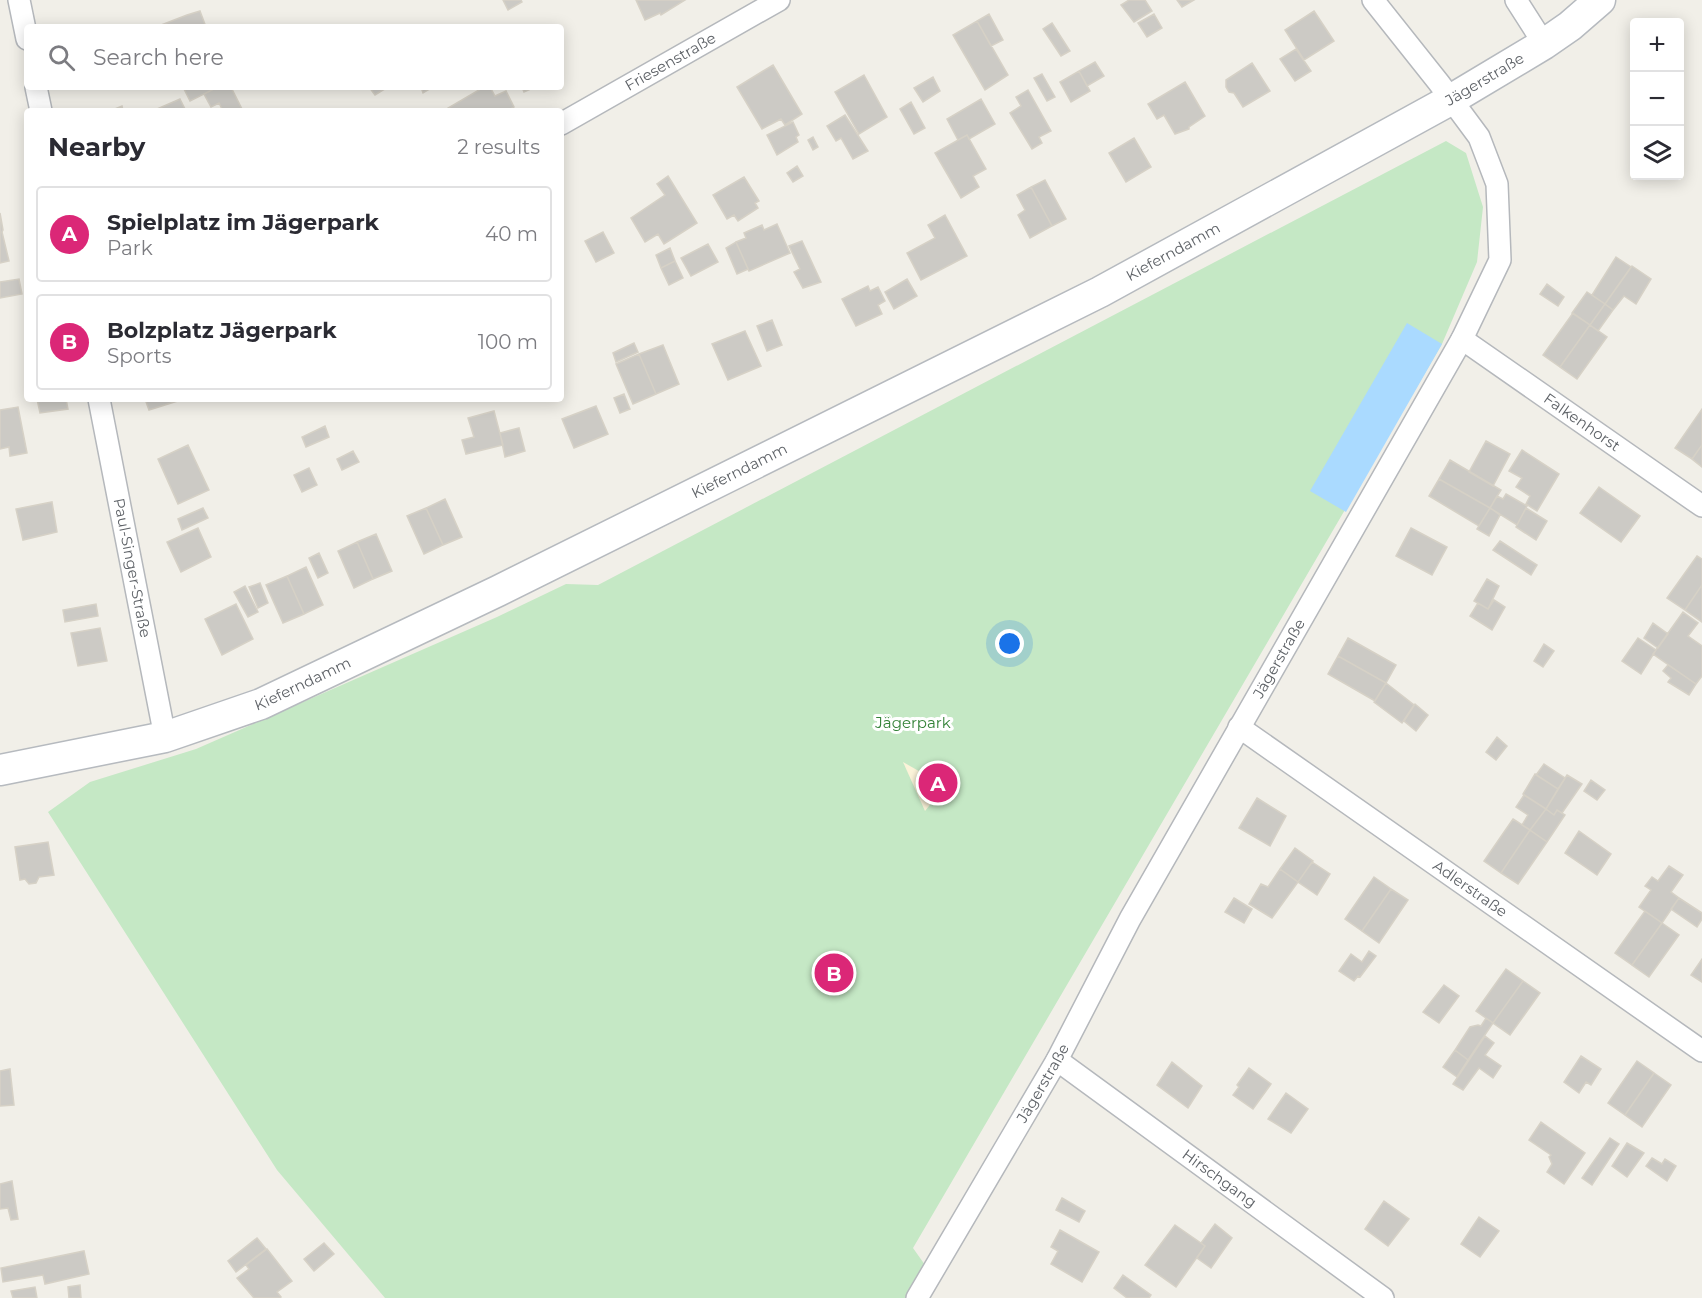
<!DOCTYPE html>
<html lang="en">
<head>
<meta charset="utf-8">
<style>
  body { margin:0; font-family:Montserrat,sans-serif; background:#f7f7f7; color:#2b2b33 }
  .controls { position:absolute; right:18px; top:18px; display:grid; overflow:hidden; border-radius:6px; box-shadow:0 3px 15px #0003 }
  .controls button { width:54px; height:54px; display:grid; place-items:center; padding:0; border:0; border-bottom:2px solid #e1e1e2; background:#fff; color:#2b2b33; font:30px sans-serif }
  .you { position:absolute; left:1010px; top:644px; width:21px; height:21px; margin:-15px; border:4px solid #fff; border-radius:50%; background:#1a73e8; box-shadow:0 0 0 9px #1a73e833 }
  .badge { display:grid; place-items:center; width:39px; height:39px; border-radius:50%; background:#db2777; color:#fff; font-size:20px; font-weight:700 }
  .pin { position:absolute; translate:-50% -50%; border:3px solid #fff; box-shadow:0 2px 6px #0006 }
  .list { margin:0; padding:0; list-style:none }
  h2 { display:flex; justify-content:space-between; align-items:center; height:78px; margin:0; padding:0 24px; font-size:26px }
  h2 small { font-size:20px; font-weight:400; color:#7c7c81 }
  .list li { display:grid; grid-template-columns:39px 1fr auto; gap:18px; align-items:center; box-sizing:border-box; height:96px; margin:0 12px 12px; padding:0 12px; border:2px solid #e1e1e2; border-radius:6px }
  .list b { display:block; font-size:22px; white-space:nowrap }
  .list p { margin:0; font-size:20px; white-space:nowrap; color:#7c7c81 }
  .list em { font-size:20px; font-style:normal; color:#7c7c81 }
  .icon { flex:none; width:33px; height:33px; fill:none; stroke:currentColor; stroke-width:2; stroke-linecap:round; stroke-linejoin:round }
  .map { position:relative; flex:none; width:1702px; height:1298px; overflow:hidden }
  .search { position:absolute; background:#fff; box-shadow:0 3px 15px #0003; left:24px; top:24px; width:540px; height:66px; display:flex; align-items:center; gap:15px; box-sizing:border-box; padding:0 21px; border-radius:6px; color:#7c7c81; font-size:22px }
  .panel { position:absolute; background:#fff; box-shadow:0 3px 15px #0003; left:24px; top:108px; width:540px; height:294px; border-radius:6px }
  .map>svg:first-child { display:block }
  .green { fill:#c5e8c5 }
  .sand { fill:#fbf3d9 }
  .water { fill:#aadaff }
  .building { fill:#cccac5; stroke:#d6d1c6; stroke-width:1.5 }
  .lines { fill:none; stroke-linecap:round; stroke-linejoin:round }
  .street-casing { stroke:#b5b8bc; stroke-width:24 }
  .secondary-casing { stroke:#b6babf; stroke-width:33 }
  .street { stroke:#fff; stroke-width:21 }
  .secondary { stroke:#fff; stroke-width:30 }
  .labels { text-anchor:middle; stroke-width:6; stroke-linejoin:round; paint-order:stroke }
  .street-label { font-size:15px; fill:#5f6368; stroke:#fff }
  .park-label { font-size:15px; fill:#348238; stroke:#fff }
</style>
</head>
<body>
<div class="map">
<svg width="1702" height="1298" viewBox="0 0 1702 1298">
  <rect width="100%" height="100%" fill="#f1efe8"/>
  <path class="green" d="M1446,141L1466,153L1483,207L1477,262L1442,344L913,1248L925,1265L905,1298H385L277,1170L48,812L90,782L196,749L497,617L566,584L598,585Z"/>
  <path class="sand" d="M903,762L945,786L925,811Z"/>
  <path class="water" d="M1407,323L1442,344L1346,512L1310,491Z"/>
  <path class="building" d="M503,0H521L522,2L508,10Z
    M636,0H685L661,15L660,13L645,20Z
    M1129,0H1145L1152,11L1134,22L1121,5Z
    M1177,0H1194L1182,7Z
    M200,11L206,27H156L187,15Z
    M1314,11L1334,41L1304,60L1285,30Z
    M989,14L1003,40L991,46L977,21Z
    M1154,14L1162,28L1147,37L1138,23Z
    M977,21L1008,75L985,90L953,35Z
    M1052,23L1070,51L1061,56L1043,29Z
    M1296,49L1311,71L1295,81L1280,59Z
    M1095,62L1104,76L1087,86L1079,71Z
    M1252,63L1270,91L1243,107L1234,93L1229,92L1226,87V80Z
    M773,65L802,114L785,125L781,119L762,129L737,87Z
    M1079,71L1090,91L1071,102L1060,82Z
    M1042,74L1055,97L1047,101L1034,78Z
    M864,75L887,117L859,134L835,92Z
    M933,77L940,91L923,102L914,88Z
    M1185,82L1205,116L1189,127V129L1175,134L1164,115L1157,119L1148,104Z
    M183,87H213L214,89L190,101Z
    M213,87H236L232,89L243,111H223L219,103L211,107L204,94L214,89Z
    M369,87H388L375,95Z
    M421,87H433L423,93Z
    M484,87H490L495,96L506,91L514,107L507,111H449L448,108Z
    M522,87H535L524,92Z
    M1028,90L1051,131L1039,137L1042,143L1032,149L1010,113L1021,106L1016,97Z
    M180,99L186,111H157V109Z
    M981,99L995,124L969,139L967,135L958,140L947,119Z
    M911,102L925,128L914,134L900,109Z
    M122,106L123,111H110Z
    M845,115L868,151L853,159L841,138L836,141L827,126Z
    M793,122L799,135L796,137L798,142L777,155L767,135Z
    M967,135L986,169L973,176L979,187L961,198L935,153Z
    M813,137L818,147L813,150L808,140Z
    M1134,138L1151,167L1126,182L1109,153Z
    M797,166L803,176L793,182L787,173Z
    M668,176L697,223L664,244L658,234L645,242L631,218L665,195L657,184Z
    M744,177L759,201L755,203L758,208L738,221L734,215L727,219L713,195Z
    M1045,180L1066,219L1052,226L1031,187Z
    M1031,187L1052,226L1030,238L1018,215L1025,210L1017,195Z
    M0,213L3,230L2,232L9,261L0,263Z
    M945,215L967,256L921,280L907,253L935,238L928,225Z
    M777,224L790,253L749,271L736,242L746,238L744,233L762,225L764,230Z
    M603,232L614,253L596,262L585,241Z
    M802,241L821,282L803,288L794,272L800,269L789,246Z
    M736,242L748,269L737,274L726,248Z
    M708,244L718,262L691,276L681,258Z
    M670,248L675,261L661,268L656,255Z
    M1616,257L1631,267L1605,304L1592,295Z
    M675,261L683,278L669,285L661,268Z
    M1632,266L1651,279L1636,304L1624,296L1613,310L1605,304Z
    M19,279L22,294L0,298V282Z
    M907,279L917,296L894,309L885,292Z
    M1547,284L1564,297L1558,306L1540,294Z
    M868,286L870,291L878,287L885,301L878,305L882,314L856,326L842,299Z
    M1587,292L1605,304L1590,325L1572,313Z
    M1605,304L1613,310L1598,331L1590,325Z
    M1573,313L1590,325L1560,367L1543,355Z
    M772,320L782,345L767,351L757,326Z
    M1590,325L1607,337L1577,379L1560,367Z
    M745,331L761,366L728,380L712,344Z
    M634,343L638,352L616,362L613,353Z
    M663,345L679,384L656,394L639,354Z
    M639,354L656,394L633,404L616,364Z
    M624,394L630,409L620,413L614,398Z
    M37,399H66L68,409L40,413Z
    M145,399H184L149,410Z
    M596,406L608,434L574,448L562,419Z
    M18,407L27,453L10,456L9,447L0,449V410Z
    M1702,409V445L1692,459L1675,448Z
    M494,411L503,445L466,454L462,440L474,437L468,418Z
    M325,426L329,437L306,447L302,437Z
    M519,428L525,451L505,457L500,433Z
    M1486,441L1510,454L1493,486L1469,472Z
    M188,445L209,490L178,504L158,459Z
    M1702,445V467L1692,459Z
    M1522,450L1559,474L1537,511L1526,504L1530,496L1516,487L1522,478L1509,471Z
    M353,451L359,462L342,470L337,459Z
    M1450,460L1501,490L1490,508L1439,479Z
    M309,468L317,485L302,492L294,475Z
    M1439,479L1490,508L1479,526L1429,496Z
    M1599,487L1640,516L1621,542L1580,513Z
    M1506,494L1527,506L1517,525L1490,508L1497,496L1503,499Z
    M445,499L462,537L443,545L426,508Z
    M52,502L57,532L23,540L16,509Z
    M203,508L208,518L182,530L178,519Z
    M426,508L443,545L424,554L407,516Z
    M1490,508L1500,515L1489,536L1477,529Z
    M1526,508L1547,521L1536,540L1516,527Z
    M198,528L211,557L181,572L167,542Z
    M1411,528L1447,547L1432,575L1396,556Z
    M376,534L392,571L373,579L357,542Z
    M1500,541L1537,565L1531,575L1493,550Z
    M357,542L373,579L354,588L338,551Z
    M319,553L328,573L318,578L309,558Z
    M1697,556L1702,559V585L1685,610L1667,598Z
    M306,567L323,605L304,614L287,576Z
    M287,576L304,614L283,623L266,585Z
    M1487,579L1499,586L1488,609L1474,601Z
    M260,583L268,603L258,608L249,587Z
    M1702,585V622L1685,610Z
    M245,586L258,612L248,617L234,592Z
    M1494,600L1505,607L1492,630L1470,616L1478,603L1488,609Z
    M96,604L98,616L65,622L63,610Z
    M236,604L253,639L222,655L205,619Z
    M1683,612L1698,623L1688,636L1702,646V676L1696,684L1653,654Z
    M1653,623L1668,634L1658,648L1644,638Z
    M100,628L107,661L78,666L71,633Z
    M1348,638L1396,665L1386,683L1338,656Z
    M1638,638L1656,650L1641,674L1622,661Z
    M1544,644L1554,651L1543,667L1534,661Z
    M1338,656L1386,683L1375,701L1328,674Z
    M1668,665L1696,684L1689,695L1668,682L1671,678L1663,671Z
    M1386,683L1414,705L1402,723L1374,702Z
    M1415,704L1428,715L1416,731L1404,721Z
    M1497,737L1507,746L1496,760L1486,752Z
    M1544,764L1565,778L1558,789L1536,775Z
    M1535,774L1558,789L1546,809L1523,794Z
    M1567,775L1582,784L1562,813L1557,810L1554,815L1546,809Z
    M1591,780L1605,790L1597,800L1584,791Z
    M1524,795L1546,809L1530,830L1522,825L1528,815L1516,807Z
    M1257,798L1286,816L1270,846L1239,828Z
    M1546,809L1554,815L1557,810L1565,815L1547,842L1530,830Z
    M1513,819L1530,830L1501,873L1484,861Z
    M1530,830L1547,842L1518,884L1501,873Z
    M1579,831L1611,854L1597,875L1565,853Z
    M48,842L54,875L39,877L36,883L29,884L25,879L20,880L15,847Z
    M1295,848L1313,861L1298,882L1280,869Z
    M1312,862L1330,874L1317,895L1298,882Z
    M1669,866L1683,875L1671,892L1679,898L1662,923L1639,907L1651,890L1645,886L1652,877L1658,881Z
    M1280,869L1298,882L1272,918L1249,904L1261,884L1268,887Z
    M1374,877L1391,889L1362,931L1345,919Z
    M1391,889L1408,900L1379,943L1362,931Z
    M1234,898L1252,909L1244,923L1225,912Z
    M1679,898L1702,913V919L1697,927L1671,909Z
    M1645,911L1662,923L1632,965L1615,953Z
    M1662,923L1679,935L1649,977L1632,965Z
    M1369,951L1376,956L1360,977L1358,976L1354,981L1339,971L1351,954L1362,962Z
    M1702,959V982L1691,975Z
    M1506,969L1523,981L1493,1023L1476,1011Z
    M1523,981L1540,993L1510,1035L1493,1023Z
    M1444,985L1459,996L1439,1023L1423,1012Z
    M1486,1018L1493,1023L1468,1060L1455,1050L1470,1027L1478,1025L1481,1026Z
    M1485,1036L1494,1043L1485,1055L1501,1066L1493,1078L1479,1068L1463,1090L1453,1084Z
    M1455,1050L1468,1060L1457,1077L1443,1067Z
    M1581,1056L1601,1069L1591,1085L1586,1082L1579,1093L1564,1082Z
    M1637,1061L1654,1073L1625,1115L1608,1103Z
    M1172,1062L1202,1086L1188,1108L1157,1085Z
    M1249,1068L1271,1084L1253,1109L1233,1095L1239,1087L1237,1085Z
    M10,1069L14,1105L0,1106V1071Z
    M1654,1073L1671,1085L1642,1127L1625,1115Z
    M1286,1093L1308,1109L1291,1133L1268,1119Z
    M1541,1122L1585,1153L1564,1184L1547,1172L1552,1164L1549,1157L1551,1155L1529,1140Z
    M1610,1138L1619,1144L1592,1185L1582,1178Z
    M1627,1143L1644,1153L1627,1177L1612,1166Z
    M1652,1158L1662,1164L1665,1159L1676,1166L1667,1181L1646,1166Z
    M12,1181L18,1219L11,1220L8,1208L0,1209V1184Z
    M1062,1198L1085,1211L1079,1222L1056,1210Z
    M1384,1201L1409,1219L1388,1246L1365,1229Z
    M1479,1217L1499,1231L1480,1257L1461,1244Z
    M1215,1224L1232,1238L1211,1268L1197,1258L1205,1246L1201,1243Z
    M1175,1225L1205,1246L1176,1287L1145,1265Z
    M1060,1230L1099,1252L1082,1282L1051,1264L1058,1251L1051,1247Z
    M257,1238L266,1249L236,1272L228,1261Z
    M324,1243L334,1254L314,1271L304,1259Z
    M267,1249L292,1281L277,1292L281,1297L280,1298H254L237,1278L249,1269L246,1265Z
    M84,1251L89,1274L45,1284L43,1275L3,1282L1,1268Z
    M1123,1275L1151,1295L1149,1298H1127L1114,1288Z
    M80,1285L81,1298H69L68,1287Z
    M35,1287L37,1298H13L11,1291Z"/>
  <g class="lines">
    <defs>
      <g id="street">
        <path d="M19,0L27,39"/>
        <path d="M1516,0L1544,44"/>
        <path d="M36,87L41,111"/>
        <path id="s1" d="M561,124L779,0"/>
        <path id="s2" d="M1462,339L1702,506"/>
        <path id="s3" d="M99,399L165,737"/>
        <path id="s4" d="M1239,727L1702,1051"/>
        <path id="s5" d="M1057,1060L1383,1298"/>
        <path id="s6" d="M917,1298L1057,1060L1130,919L1462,339L1500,260L1497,184L1479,137L1439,83L1373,0"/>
      </g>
      <g id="secondary">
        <path id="s7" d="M0,770L165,737L261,704L498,591L1100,292L1452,99L1544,44L1570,26L1600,0"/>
      </g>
    </defs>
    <use href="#street" class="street-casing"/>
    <use href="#secondary" class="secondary-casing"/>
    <use href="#street" class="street"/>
    <use href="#secondary" class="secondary"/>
  </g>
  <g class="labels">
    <g class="street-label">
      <text dy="5" stroke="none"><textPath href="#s1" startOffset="126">Friesenstraße</textPath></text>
      <text dy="5" stroke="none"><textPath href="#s7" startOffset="1644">Jägerstraße</textPath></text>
      <text dy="5" stroke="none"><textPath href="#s7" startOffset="1288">Kieferndamm</textPath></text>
      <text dy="5" stroke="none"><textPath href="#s2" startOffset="146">Falkenhorst</textPath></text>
      <text dy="5" stroke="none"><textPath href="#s7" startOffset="802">Kieferndamm</textPath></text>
      <text dy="5" stroke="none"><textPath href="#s3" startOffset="172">Paul-Singer-Straße</textPath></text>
      <text dy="5" stroke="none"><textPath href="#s6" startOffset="735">Jägerstraße</textPath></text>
      <text dy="5" stroke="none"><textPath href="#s7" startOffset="316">Kieferndamm</textPath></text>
      <text dy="5" stroke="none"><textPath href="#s4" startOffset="282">Adlerstraße</textPath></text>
      <text dy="5" stroke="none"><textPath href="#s6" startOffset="249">Jägerstraße</textPath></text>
      <text dy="5" stroke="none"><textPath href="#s5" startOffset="201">Hirschgang</textPath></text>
    </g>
    <g class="park-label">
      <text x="913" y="728">Jägerpark</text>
    </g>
  </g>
</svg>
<div class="controls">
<button>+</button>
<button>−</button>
<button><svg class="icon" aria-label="layers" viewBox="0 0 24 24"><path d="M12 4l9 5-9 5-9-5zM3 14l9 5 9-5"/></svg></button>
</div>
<div class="you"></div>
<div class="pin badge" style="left:938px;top:783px">A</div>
<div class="pin badge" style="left:834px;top:973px">B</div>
<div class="search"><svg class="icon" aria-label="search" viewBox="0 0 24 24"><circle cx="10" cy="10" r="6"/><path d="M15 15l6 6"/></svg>Search here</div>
<section class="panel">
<h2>Nearby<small>2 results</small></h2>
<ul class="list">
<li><span class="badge">A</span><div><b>Spielplatz im Jägerpark</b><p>Park</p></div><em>40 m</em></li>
<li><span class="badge">B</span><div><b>Bolzplatz Jägerpark</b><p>Sports</p></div><em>100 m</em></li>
</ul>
</section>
</div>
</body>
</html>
